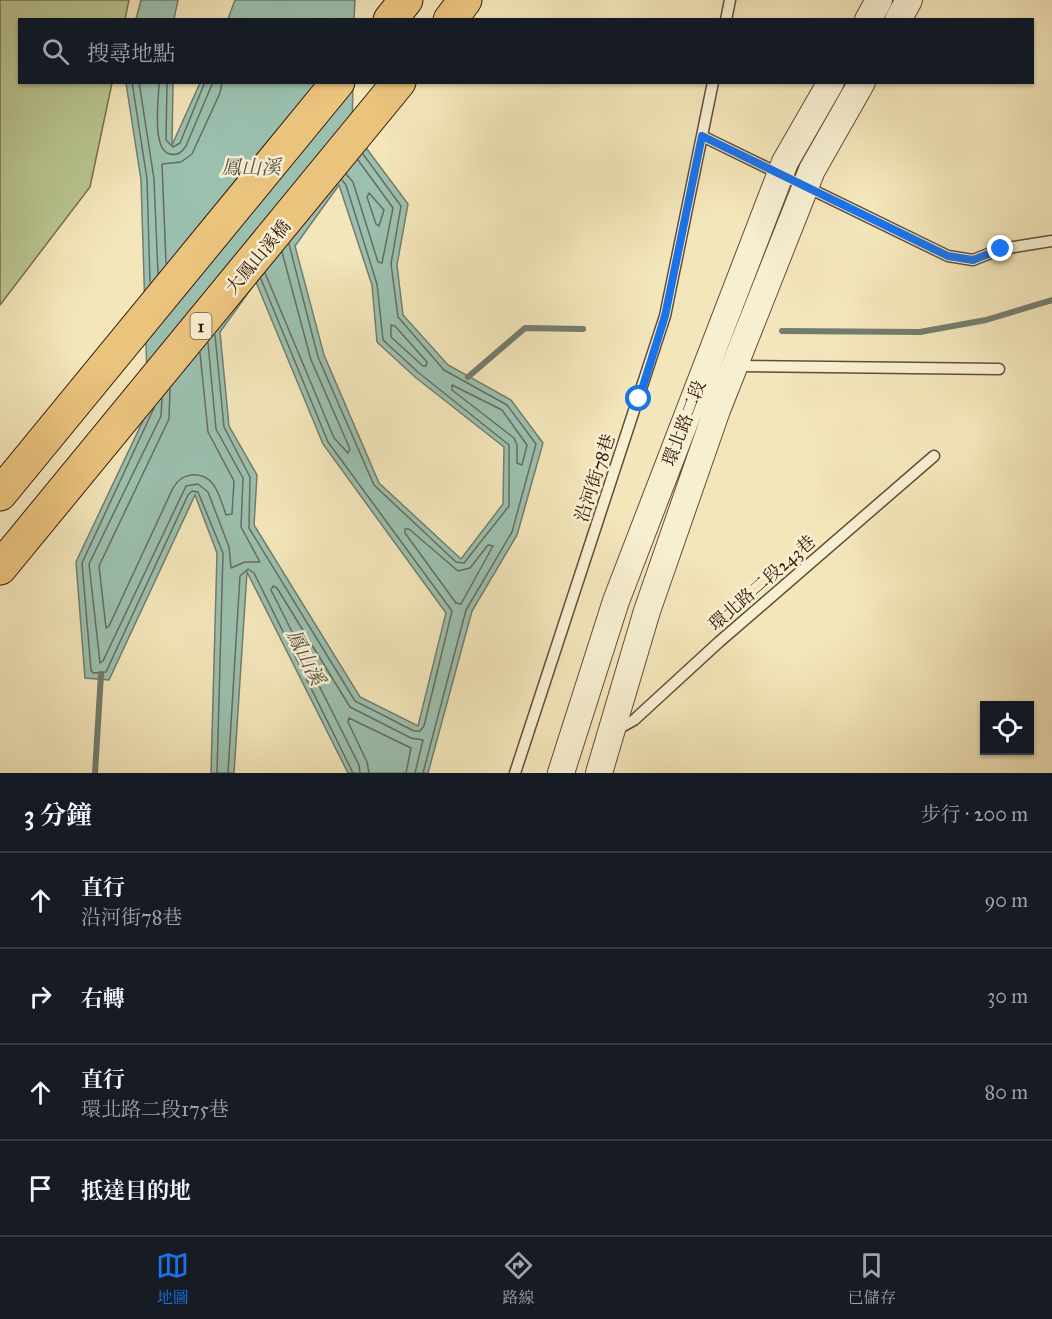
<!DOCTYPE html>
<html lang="zh-TW">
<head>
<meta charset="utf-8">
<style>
  body { margin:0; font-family:"IM FELL Great Primer","Noto Serif TC",serif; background:#20242c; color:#f1f3f6 }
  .controls { position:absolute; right:18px; bottom:18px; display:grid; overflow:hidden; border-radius:0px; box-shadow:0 2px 4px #0004 }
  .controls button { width:54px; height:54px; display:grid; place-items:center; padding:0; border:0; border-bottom:2px solid #363941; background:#171b24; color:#f1f3f6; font:30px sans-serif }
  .stop { position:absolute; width:18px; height:18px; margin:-14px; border:4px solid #1a73e8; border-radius:50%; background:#fff }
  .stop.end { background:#1a73e8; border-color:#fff; box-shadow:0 2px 6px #0008 }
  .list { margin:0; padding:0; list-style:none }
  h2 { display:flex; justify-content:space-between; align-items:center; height:78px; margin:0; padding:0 24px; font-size:26px }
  h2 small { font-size:20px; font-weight:400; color:#9ea1a6 }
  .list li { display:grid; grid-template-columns:39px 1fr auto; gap:18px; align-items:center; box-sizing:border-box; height:96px; padding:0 24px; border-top:2px solid #363941 }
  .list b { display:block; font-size:22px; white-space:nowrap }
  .list p { margin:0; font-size:20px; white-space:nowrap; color:#9ea1a6 }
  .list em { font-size:20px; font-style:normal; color:#9ea1a6 }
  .icon { flex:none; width:33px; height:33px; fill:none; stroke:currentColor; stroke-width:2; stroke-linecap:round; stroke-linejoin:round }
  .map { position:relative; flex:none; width:1052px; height:773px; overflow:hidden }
  .search { position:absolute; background:#171b24; box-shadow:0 2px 4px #0004; left:18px; right:18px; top:18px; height:66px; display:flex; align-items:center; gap:15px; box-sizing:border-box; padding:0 21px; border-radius:0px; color:#9ea1a6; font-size:22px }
  .sheet { height:462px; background:#171b24 }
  nav { display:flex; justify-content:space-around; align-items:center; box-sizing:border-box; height:84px; border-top:2px solid #363941; background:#171b24; font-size:16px; color:#9ea1a6 }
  nav a { display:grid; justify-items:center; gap:3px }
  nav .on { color:#1a73e8 }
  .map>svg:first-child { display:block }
  .green { fill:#b9c691; stroke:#786e4e; stroke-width:1.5 }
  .water { fill:#9bc0af; stroke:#737c6e; stroke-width:1.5; fill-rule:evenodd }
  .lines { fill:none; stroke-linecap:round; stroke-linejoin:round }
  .shore { stroke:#686c5e; stroke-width:1.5 }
  .stream { stroke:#737c6e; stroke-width:6 }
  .service-casing { stroke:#654b38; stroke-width:13 }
  .tertiary-casing { stroke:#654b38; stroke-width:28 }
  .motorway-casing { stroke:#36170c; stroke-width:35 }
  .service { stroke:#f7efd2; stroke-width:10 }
  .tertiary { stroke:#f7efd2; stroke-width:26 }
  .motorway { stroke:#eac37d; stroke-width:33 }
  .route { stroke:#1a73e8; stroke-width:8 }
  .labels { text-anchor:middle; stroke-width:5; stroke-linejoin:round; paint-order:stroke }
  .shield { fill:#f7efd2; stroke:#705847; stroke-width:1.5 }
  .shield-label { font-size:16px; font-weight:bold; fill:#36170c }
  .street-label { font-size:18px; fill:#36170c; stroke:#f7efd2 }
  .water-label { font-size:20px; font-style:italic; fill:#595245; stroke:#f7efd2 }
</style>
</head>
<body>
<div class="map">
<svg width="1052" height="773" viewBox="0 0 1052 773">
  <rect width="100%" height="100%" fill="#f3e6ba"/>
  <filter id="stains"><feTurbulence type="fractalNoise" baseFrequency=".00333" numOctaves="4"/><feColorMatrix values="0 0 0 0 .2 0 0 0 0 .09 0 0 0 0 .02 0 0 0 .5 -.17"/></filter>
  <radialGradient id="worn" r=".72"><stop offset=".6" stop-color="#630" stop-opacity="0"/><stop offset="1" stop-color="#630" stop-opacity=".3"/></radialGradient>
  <path class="green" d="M0,0H129L125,19L20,20V82L112,83L90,187L0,305Z"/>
  <path class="water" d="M141,0H178L174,19H136Z
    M235,0H355L354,19H228Z
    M126,83H173L172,145L200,83H353L352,129L408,204L397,265L403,315L448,365L511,400L543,443L517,535L472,611L428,773H348L247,572L234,773H211L217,553L195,495L109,680L85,678L76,562L148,410L141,180ZM339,185L372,285L377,342L415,377L504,447L503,504L461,559L379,483L324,355L295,246ZM256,282L323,444L446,613L418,726L360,697L254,525L257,475L229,426L220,332Z"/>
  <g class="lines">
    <path class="shore" d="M132,82L147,179L150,282
      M139,82L154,179L158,274
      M159,82C159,98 151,150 170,154C178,156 182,152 186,146L213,82
      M167,82L166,140L173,147L180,143L205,82
      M363,154L401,206L391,264L398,317L444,370L507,405L536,444L512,532L466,610L423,773
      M346,174L353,182L378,262L382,263L393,208L358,160
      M369,193L384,210L379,226L376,224L367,197Z
      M289,244L318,357L374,485L456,562L464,563L509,506V445L419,373L383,340L377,284L346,185L342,180
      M166,263L162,164L181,162L192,154L220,93L222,82
      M265,273L334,438L348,453L350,449L311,360L282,252
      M391,325L395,326L427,362L426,366H423L391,337Z
      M215,335L224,427L250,477L249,528L355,701L414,731H420L424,726L452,611L328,442L261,279
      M452,385L502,410L527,445L522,465L517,463V445L514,438L452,390Z
      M170,389L169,419L99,566L106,628L109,626L173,488C177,481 183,476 191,475C215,472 220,498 226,515L232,514L234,481L208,432L200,353
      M162,399L161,416L89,564L100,663L103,661L186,486L198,484L208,492L229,547L231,568L245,562H260L241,527L243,478L216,429L208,343
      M154,408L82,563L91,670L93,673L106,672L188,495L192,491L198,492L223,553L217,773
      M405,529H409L458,571L470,568L488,545L493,546L461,604L456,603L405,533Z
      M228,773L240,576L248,569L254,573L353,773
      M360,773L359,765L271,590L273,586L277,588L350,707L411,738L423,740L415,773
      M369,773L367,762L348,722L349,718L411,748L406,773"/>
    <path class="stream" d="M782,331L920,332L986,320L1052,300
      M468,377L525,328L583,329
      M95,773L101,674"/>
    <defs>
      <path id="service" d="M726,20L730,0
        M702,136L948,256L973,260L1001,249L1052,241
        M735,366L999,369
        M616,730L634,720L719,642L934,456
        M515,773L665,316L713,82"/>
      <path id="tertiary" d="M868,20L879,0
        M898,20L909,0
        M561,773L616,601L785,162L831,82
        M599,773L647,611L717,410L812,170L862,82"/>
      <path id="motorway" d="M390,20L406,0
        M450,20L465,0
        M0,494L338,82
        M0,568L399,82"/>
    </defs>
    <use href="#service" class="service-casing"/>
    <use href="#tertiary" class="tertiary-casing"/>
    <use href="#motorway" class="motorway-casing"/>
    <use href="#service" class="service"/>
    <use href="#tertiary" class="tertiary"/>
    <use href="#motorway" class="motorway"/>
  </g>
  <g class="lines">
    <path class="route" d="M639,399L665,316L702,136L948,256L973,260L1001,249"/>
  </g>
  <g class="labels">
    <rect class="shield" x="190.5" y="313" width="21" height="26" rx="4.5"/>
    <g class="shield-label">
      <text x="201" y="332">1</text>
    </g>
    <g class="street-label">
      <text transform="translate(258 257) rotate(-50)" y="6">大鳳山溪橋</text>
      <text transform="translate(684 423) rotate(-69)" y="6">環北路二段</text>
      <text transform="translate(595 478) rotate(-72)" y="6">沿河街78巷</text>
      <text transform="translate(762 583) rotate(-41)" y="6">環北路二段243巷</text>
    </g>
    <g class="water-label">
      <text x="251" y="174">鳳山溪</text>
      <text transform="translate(306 657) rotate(63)" y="7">鳳山溪</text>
    </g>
  </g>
  <rect width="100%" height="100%" filter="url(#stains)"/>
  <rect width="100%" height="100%" fill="url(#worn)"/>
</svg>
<div class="controls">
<button><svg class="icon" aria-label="locate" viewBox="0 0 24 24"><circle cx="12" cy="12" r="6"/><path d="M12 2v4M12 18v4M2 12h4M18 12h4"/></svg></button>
</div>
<div class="stop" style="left:639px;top:399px"></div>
<div class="stop end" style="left:1001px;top:249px"></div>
<div class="search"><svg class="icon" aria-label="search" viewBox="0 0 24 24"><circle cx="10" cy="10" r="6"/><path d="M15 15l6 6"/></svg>搜尋地點</div>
</div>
<section class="sheet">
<h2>3 分鐘<small>步行 · 200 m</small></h2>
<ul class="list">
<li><svg class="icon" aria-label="ahead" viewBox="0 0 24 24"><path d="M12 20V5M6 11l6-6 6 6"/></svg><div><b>直行</b><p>沿河街78巷</p></div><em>90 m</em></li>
<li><svg class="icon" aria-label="right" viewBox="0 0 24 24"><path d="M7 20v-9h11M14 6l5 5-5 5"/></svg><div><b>右轉</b></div><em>30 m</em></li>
<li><svg class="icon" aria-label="ahead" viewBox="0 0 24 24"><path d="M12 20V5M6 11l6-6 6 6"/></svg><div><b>直行</b><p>環北路二段175巷</p></div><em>80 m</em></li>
<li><svg class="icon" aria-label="arrive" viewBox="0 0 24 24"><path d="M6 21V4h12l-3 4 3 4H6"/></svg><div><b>抵達目的地</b></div></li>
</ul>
</section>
<nav>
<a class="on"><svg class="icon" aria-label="map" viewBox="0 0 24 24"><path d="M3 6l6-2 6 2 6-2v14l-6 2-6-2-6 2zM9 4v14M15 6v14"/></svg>地圖</a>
<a><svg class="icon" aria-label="directions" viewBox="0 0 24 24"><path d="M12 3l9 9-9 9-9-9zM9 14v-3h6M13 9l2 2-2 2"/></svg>路線</a>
<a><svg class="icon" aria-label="saved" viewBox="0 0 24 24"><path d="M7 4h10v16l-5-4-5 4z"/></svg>已儲存</a>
</nav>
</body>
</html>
